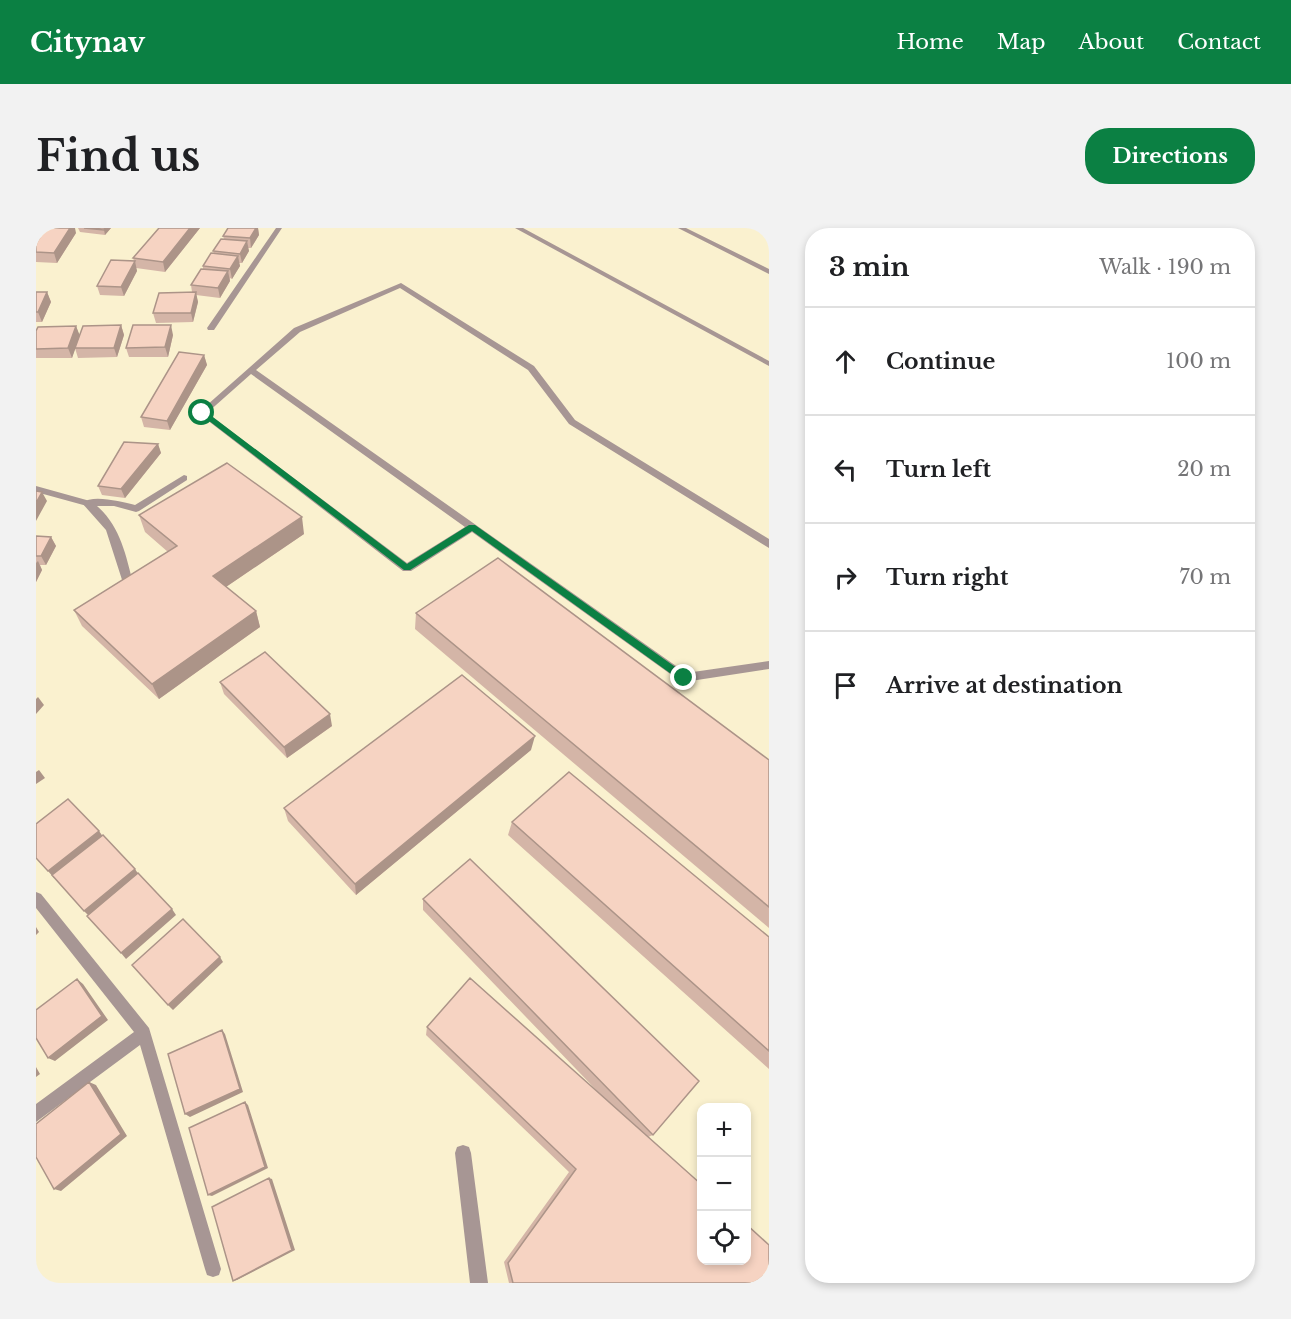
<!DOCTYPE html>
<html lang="en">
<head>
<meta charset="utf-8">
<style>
  body { margin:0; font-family:"Libre Baskerville",serif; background:#f2f2f2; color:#202124 }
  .controls { position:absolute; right:18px; bottom:18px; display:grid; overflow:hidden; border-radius:12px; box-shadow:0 3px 9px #0003 }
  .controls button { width:54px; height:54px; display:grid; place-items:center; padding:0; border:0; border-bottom:2px solid #e0e0e0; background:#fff; color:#202124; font:30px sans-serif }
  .stop { position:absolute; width:18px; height:18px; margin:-14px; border:4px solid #0b8043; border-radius:50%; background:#fff }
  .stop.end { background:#0b8043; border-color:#fff; box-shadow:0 2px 6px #0008 }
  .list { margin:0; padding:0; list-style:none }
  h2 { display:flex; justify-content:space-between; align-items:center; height:78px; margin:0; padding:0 24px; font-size:26px }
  h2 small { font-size:20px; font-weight:400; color:#757577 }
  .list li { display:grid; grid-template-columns:39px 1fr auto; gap:18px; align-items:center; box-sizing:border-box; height:108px; padding:0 24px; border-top:2px solid #e0e0e0 }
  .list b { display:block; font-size:22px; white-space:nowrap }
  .list em { font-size:20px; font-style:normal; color:#757577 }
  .icon { flex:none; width:33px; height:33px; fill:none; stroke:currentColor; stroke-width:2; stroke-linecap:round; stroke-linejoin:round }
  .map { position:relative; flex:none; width:733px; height:1055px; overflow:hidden; border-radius:24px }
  header { display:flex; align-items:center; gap:36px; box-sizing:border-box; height:84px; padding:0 30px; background:#0b8043; color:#fff }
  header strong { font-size:28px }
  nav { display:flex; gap:33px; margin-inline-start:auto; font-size:21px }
  .intro { display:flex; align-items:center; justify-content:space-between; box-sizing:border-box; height:144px; padding:0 36px }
  h1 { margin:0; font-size:42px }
  .button { padding:15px 27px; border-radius:24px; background:#0b8043; color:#fff; font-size:21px; font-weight:700 }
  main { display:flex; gap:36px; padding:0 36px }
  aside { flex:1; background:#fff; border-radius:24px; box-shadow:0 3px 9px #0003 }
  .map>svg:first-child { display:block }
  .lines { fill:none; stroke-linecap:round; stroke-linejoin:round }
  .service { fill:#a79694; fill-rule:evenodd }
  .minor { fill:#a79694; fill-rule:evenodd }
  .wall { fill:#d4b5a7 }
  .shaded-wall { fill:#ac9488 }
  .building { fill:#f6d3c2; stroke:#ac9488; stroke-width:1.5 }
  .route { fill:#0b8043 }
</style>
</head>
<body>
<header>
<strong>Citynav</strong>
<nav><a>Home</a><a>Map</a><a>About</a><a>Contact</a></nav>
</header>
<div class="intro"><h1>Find us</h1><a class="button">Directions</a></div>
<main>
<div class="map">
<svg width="733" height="1055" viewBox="0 0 733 1055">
  <rect width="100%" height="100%" fill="#faf1cf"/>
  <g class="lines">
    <path class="service" d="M479,0H487L733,133V138Z
      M642,0H650L733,41V46Z
      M365,55L498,138L539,192L733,311V320L533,196L492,142L364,60L264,104L220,142L650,445L733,433V441L648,454L644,453L436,304L375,343H367L162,185L258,100ZM215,146L429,299L371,335L171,185Z
      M148,247L151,248V252L103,283L100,284L78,278H61C84,298 90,327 97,355L96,358H88L70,302L46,275C57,266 85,274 99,277Z
      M427,917L433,919L435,925L452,1055H434L419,925L421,919Z"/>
    <path class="minor" d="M240,0H246L178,102H172L171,100Z
      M0,258L54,273L56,275L51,278L0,264Z
      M0,664L5,666L113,800L185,1041L183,1047L177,1049L171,1047L169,1041L104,817L0,894V876L98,804L0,680Z"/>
  </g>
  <path class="wall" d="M42,0H75L69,7L44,4Z
    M123,0H164L129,44L100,40L101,43L88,68L64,67L61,58L98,33L97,30Z
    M192,0H222L223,7L215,20H212L213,23L206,35H203L204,38L196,51L194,50V53L184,70L160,67L162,74L157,94L120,95L117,85L156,64L155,57L167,41V38L178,26L177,23L188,11L187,8Z
    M40,5L21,35L0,34V10Z
    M0,64H11L15,74L6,94H0Z
    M85,97L88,107L81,129L42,130L39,120L36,130H0V103L40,98L43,107Z
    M137,107L132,129H93L90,120Z
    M168,127L171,137L134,202L108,199L105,189Z
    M122,216L125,225L89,270L66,267L62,258Z
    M103,287L268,306L190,359L220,383L224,399L123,471L46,398L38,382L132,324L109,304Z
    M0,308L15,309L20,318L10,337H4L6,342L0,354Z
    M380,385L733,532V700L379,401Z
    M184,454L296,498L251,530L188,466Z
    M495,522L320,667L252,593L248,580Z
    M476,594L733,709V841L472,607Z
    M387,671L617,907L612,909L733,1055H473L468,1034L533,944L390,807L391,799L566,868L387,682Z"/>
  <path class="shaded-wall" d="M0,0H6V1L1,8Z
    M34,0H39L40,5L21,35L18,25Z
    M69,0H75L69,7L68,2Z
    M154,0H164L129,44L127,34Z
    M220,0H222L223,7L215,20L214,10Z
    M211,13L213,23L206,35L204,26Z
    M202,28L204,38L196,51L194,41Z
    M99,33L101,43L88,68L85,59Z
    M192,43L194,53L184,70L182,60Z
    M11,64L15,74L6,94L2,84Z
    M160,64L162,74L157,94L155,85Z
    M85,97L88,107L81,129L78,120Z
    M135,97L137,107L132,129L129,119Z
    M40,98L44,108L36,130L32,120Z
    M168,127L171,137L134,202L131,193Z
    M122,216L125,225L89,270L85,261Z
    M6,264L11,273L0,293V275Z
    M266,289L268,306L181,365L177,348Z
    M15,309L20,318L10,337L5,328Z
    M2,333L6,342L0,354V335Z
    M220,383L224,399L123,471L116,456Z
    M2,469L8,477L0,486V471Z
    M294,486L296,498L251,530L248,519Z
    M499,508L495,522L320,667L319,656Z
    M3,542L9,550L0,556V544Z
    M63,603L68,610L18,650L12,643Z
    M99,641L103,647L54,689L48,683Z
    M136,681L140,687L90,731L85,725Z
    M0,699L3,704L0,707Z
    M184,729L187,734L137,782L132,777Z
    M41,751L47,756L72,792L19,833L12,830Z
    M186,802L189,806L207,864L154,889L149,886Z
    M0,839L4,846L0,849Z
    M53,854L60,857L91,908L25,963L18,961Z
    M209,874L212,877L232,940L176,968L172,967Z
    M233,950L236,951L259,1022L201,1052L197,1053Z"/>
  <path class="building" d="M7,0H34L18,25L0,24V10Z
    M48,0H69L68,2Z
    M123,0H154L127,34L97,30Z
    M192,0H220L214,10L187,8Z
    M185,11L211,13L204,26L177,23Z
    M175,25L202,28L194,41L167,38Z
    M75,32L99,33L85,59L61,58Z
    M165,41L192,43L182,60L155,57Z
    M0,64H11L2,84H0Z
    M160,64L155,85H117L123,65Z
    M85,97L78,120H39L47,98Z
    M97,97H135L129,119L90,120Z
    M40,98L32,120L0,121V103L2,99Z
    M143,124L168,127L131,193L105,189Z
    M88,214L122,216L85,261L62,258Z
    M191,235L266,289L177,348L220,383L116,456L38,382L141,318L103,287Z
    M0,263L6,264L0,275Z
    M0,308L15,309L5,328H0Z
    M462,330L733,532V679L380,385Z
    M229,424L294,486L248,519L184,454Z
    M426,447L499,508L319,656L248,580Z
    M533,544L733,709V823L476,594Z
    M32,571L63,603L12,643L0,630V596Z
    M67,607L99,641L48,683L16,647Z
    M434,631L663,853L617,907L387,671Z
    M102,645L136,681L85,725L51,688Z
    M147,691L184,729L132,777L96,737Z
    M434,750L666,957V1032H711V997L733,1017V1055H477L472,1035L540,941L391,799Z
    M41,751L66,788L12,830L0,810V782Z
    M186,802L204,861L149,886L132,826Z
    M53,854L85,906L18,961L0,929V896Z
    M209,874L229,939L172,967L153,900Z
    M233,950L256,1022L197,1053L176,979Z"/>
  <path class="route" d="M164,183H169L371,336L433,297H439L652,448V453H645L436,303L374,342H368L164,186Z"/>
</svg>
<div class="controls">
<button>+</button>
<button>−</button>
<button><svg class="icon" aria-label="locate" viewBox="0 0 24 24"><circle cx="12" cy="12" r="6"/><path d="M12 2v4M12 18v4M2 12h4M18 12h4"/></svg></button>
</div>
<div class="stop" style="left:166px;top:185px"></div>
<div class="stop end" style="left:648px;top:450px"></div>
</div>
<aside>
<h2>3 min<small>Walk · 190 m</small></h2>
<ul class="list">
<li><svg class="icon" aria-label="ahead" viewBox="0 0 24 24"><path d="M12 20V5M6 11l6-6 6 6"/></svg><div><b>Continue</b></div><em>100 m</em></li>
<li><svg class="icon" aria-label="left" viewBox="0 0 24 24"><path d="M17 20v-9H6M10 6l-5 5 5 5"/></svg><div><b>Turn left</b></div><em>20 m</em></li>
<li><svg class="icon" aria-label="right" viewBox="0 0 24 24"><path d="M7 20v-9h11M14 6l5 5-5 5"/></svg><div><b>Turn right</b></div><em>70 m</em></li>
<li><svg class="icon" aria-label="arrive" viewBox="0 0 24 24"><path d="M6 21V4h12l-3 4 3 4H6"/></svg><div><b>Arrive at destination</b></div></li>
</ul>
</aside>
</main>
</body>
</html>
